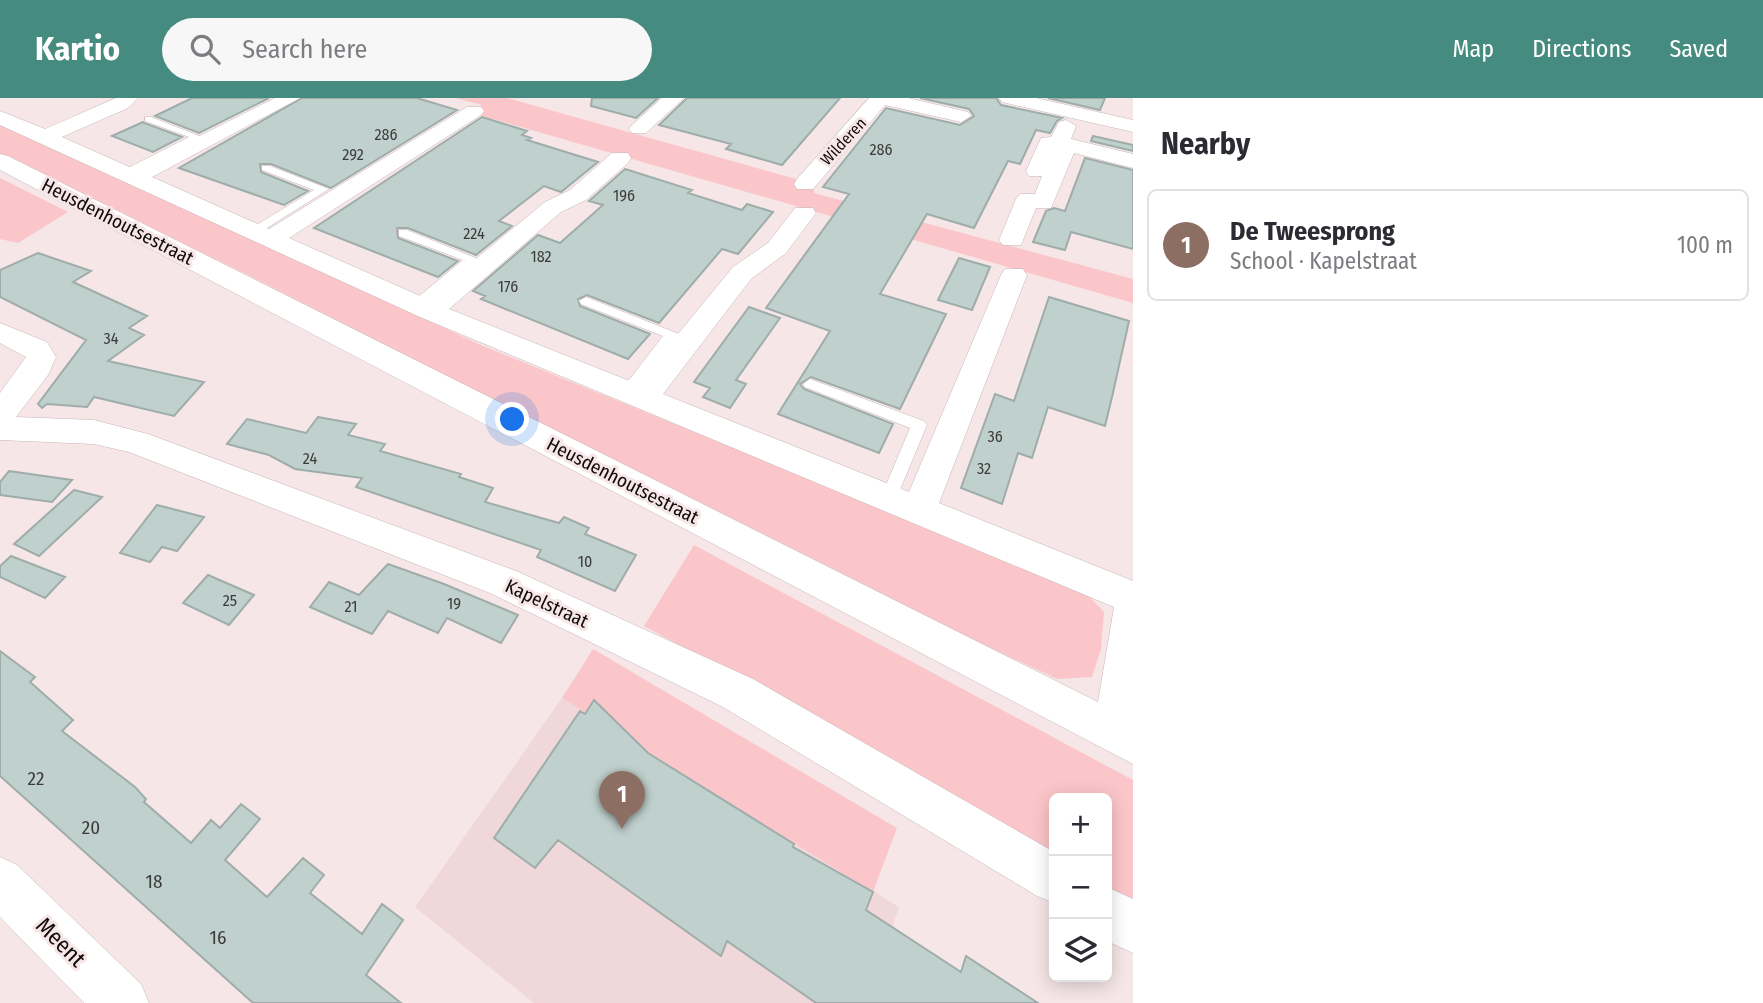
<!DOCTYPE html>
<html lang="en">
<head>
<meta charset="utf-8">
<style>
  body { margin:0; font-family:"Fira Sans Condensed",sans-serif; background:#f7f7f7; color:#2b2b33 }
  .controls { position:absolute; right:21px; bottom:21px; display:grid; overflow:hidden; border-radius:10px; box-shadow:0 4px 18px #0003 }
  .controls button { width:63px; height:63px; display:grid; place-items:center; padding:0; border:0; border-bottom:2px solid #e1e1e2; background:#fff; color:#2b2b33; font:35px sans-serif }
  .you { position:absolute; left:513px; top:322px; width:24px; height:24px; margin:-18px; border:5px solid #fff; border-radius:50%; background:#1a73e8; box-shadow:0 0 0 10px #1a73e833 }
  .badge { display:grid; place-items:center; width:46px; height:46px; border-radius:50%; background:#468b80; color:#fff; font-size:23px; font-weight:700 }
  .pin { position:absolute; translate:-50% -58px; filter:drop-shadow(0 2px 4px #0008) }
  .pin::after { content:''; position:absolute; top:37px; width:24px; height:21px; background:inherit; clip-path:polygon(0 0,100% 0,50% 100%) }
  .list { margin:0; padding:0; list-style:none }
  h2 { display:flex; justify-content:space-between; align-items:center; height:91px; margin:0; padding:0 28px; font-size:30px }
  h2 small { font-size:23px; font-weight:400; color:#7c7c81 }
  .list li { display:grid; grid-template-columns:46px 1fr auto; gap:21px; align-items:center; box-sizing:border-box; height:112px; margin:0 14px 14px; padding:0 14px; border:2px solid #e1e1e2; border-radius:10px }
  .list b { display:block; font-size:26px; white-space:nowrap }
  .list p { margin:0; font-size:23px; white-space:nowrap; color:#7c7c81 }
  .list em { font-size:23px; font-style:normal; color:#7c7c81 }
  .icon { flex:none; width:38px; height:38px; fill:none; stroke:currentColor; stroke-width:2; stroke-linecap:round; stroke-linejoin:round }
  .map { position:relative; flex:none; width:1133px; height:905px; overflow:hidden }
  header { display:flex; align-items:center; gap:42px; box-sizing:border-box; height:98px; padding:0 35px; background:#468b80; color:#fff }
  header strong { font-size:33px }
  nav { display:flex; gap:38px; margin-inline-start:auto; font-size:24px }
  .search { width:490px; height:63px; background:#f7f7f7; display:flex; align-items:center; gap:18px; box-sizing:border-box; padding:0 24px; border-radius:38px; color:#7c7c81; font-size:26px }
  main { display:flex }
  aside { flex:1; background:#fff }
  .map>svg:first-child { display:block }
  .built { fill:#f0d7d9 }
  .green { fill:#fbc6c9 }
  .building { fill:#c0d0cd; stroke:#9eadaa; stroke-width:2 }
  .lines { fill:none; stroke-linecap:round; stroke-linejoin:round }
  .lane-casing { stroke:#c6b7b8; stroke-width:1 }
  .street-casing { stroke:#c6b7b8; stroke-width:1 }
  .lane { fill:#fff; fill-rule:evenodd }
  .street { fill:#fff; fill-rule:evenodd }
  .labels { text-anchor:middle; stroke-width:6; stroke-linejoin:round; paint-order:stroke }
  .number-label { font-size:16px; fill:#3c3c3c }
  .far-street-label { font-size:16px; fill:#100b0b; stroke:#f6e6e7 }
  .street-label { font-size:19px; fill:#100b0b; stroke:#f6e6e7 }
  .near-number-label { font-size:19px; fill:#3c3c3c }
  .near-street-label { font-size:23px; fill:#100b0b; stroke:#f6e6e7 }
</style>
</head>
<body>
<header>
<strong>Kartio</strong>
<div class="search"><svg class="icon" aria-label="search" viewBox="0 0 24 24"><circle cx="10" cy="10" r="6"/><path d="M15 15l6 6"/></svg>Search here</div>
<nav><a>Map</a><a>Directions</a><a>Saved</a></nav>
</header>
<main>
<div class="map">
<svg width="1133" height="905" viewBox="0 0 1133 905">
  <rect width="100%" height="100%" fill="#f6e6e7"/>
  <path class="built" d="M562,600L899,809L866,905H534L415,809Z"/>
  <path class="green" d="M455,0H507L814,86V95L1133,181V205L472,15L482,7Z
    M0,24L481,247L1084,493L1104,514L1101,551L1092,579L1057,581L832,476L252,179L0,56Z
    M0,80L68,114L18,145L0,141Z
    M694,447L1133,682V806L1107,790V700H1054V759L809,618L644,528Z
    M593,551L897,730L873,794L562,600Z"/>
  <path class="building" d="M192,0H269L199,35L155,18Z
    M302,0H417L457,12L331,90L271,66H260L261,74L308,93L284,107L179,70Z
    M592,0H658L636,20L591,8Z
    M687,0H840L782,67L726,51L731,46L659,27Z
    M920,0H996L1001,7L1062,20L1057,23L1050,35L1036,32L1020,66L1008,63L974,130L927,116L880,196L946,216L900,311L811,279L800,286L804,291L893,326L879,355L778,316L830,233L766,210L849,96L823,89L886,10L960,27L974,18L969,11Z
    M1048,0H1105L1100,12Z
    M482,19L527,33L522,37L531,40L527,42L598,64L561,94L544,88L499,123L512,128L476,157L408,130H397L398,140L458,163L438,179L314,130Z
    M143,24L144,25L182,39L153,54L112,38Z
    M1093,38L1133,47V53L1091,43Z
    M1085,60L1133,72V151L1071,134L1065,152L1033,144L1046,113L1054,110L1065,113Z
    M625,71L692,92L688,95L742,112L747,106L773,114L738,156L722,151L659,225L587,197L578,201L580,208L650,236L628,261L481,201L485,198L473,193L538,137L560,145L603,107L589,103Z
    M38,155L91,173L73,184L147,218L129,230L144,237L108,263L204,284L174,318L94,299L87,309L47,306L42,310L38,306L86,242L0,199V172Z
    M959,160L990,169L972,212L938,202Z
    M1049,199L1129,223L1112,299L1105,328L1048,309L1032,360L1018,355L1002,406L961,390L995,296L1014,303Z
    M749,209L780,220L736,282L746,286L730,310L703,299L710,290L694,284Z
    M318,319L356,326L348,337L385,346L380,353L461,376L459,379L493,390L485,404L559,425L564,419L589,430L585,436L636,457L615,493L537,459L541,452L356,389L362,380L295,371L269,357L227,346L247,321L306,335Z
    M9,373L72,382L52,404L0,397V384Z
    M74,392L102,399L39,458L14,446Z
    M157,407L204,419L177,453L162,449L150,464L120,455Z
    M11,458L65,479L45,500L0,479V468Z
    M388,466L444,486L518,517L501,545L447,520L438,535L388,513L372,536L310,509L329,484L359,497Z
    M208,477L254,497L229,527L183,505Z
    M0,553L35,579L30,584L73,622L62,633L135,689L146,701L144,704L191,745L211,722L220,730L241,706L260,721L225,762L267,799L303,760L324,777L310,795L362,836L382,806L403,822L366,877L401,905H253L0,678Z
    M594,602L648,655L794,746L793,749L873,794L866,812L961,874L966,858L1038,905H816L727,843L721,858L558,742L535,770L494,740L580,613L585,616Z"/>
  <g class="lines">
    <defs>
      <path id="lane" d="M145,19H151L202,39L128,78H120V74L189,39L145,23Z
        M262,68H270L329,91L254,138L250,137V131L314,92L262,72Z
        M399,132H407L478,161L422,210H412V204L463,162L399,138Z
        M586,199L679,236L631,299H621L619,295L663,238L581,206L579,203Z
        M810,281L924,323L927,327L894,406L888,407L880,401L910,330L805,289L803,286Z"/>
      <path id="street" d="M116,0H138L128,10L62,39L134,71L275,0H300L152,79L269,131L467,9H481L484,13L481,17L289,140L427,201L545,104L570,92L612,55H628L631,60L628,65L586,102L561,114L449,211L637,286L733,169L768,145L795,110H813L816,115L786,155L751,181L663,296L909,394L1001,177L1005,171H1023L1027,177L939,405L1133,483V666L0,72V56L8,58L1098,604L1114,509L420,219L0,27V13L45,31Z
        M662,0H684L646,35H632L629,31L632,27Z
        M869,0H908L968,14L971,18L961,24L885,7L813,91H797L794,86L797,81Z
        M999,0H1036L1133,22V34L1002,4Z
        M1066,22L1076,28L1071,41L1133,56V70L1074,55L1051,110H1036L1021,147H1003L999,142L1016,101L1020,96H1035L1042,78H1029L1026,73L1041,40L1051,39L1059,24Z
        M0,225L47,244L56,259L48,277L16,319L94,322L148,336L516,473L753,581L1054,754V805L1037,798L723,609L490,495L129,354L94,346L0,342V295L26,259L0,245Z
        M0,759L17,767L141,886L149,905H84L0,819Z
        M1107,789L1133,801V855L1107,843Z"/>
    </defs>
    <use href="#lane" class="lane-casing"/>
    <use href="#street" class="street-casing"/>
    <use href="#lane" class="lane"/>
    <use href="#street" class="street"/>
  </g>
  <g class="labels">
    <g class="number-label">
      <text x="386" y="42">286</text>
      <text x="881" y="57">286</text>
      <text x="353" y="62">292</text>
      <text x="624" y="103">196</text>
      <text x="474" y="141">224</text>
      <text x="541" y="164">182</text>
      <text x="508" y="194">176</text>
      <text x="111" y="246">34</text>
      <text x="995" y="344">36</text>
      <text x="310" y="366">24</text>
      <text x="984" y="376">32</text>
      <text x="585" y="469">10</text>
      <text x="230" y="508">25</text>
      <text x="454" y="511">19</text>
      <text x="351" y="514">21</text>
    </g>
    <g class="far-street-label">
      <text transform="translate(843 43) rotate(-47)" y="6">Wilderen</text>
    </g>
    <g class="street-label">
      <text transform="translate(118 123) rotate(27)" y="7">Heusdenhoutsestraat</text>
      <text transform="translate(623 382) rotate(27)" y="7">Heusdenhoutsestraat</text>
      <text transform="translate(547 505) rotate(25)" y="7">Kapelstraat</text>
    </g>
    <g class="near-number-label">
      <text x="36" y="687">22</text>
      <text x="91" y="736">20</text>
      <text x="154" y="790">18</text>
      <text x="218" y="846">16</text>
    </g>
    <g class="near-street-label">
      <text transform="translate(61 844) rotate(45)" y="8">Meent</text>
    </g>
  </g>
</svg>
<div class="controls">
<button>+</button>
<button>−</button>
<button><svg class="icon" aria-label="layers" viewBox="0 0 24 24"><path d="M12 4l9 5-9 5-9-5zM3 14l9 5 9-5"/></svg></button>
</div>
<div class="you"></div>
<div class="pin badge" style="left:622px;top:731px;background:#8d6e63">1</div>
</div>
<aside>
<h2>Nearby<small></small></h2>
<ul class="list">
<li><span class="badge" style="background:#8d6e63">1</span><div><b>De Tweesprong</b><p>School · Kapelstraat</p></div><em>100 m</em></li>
</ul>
</aside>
</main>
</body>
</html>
